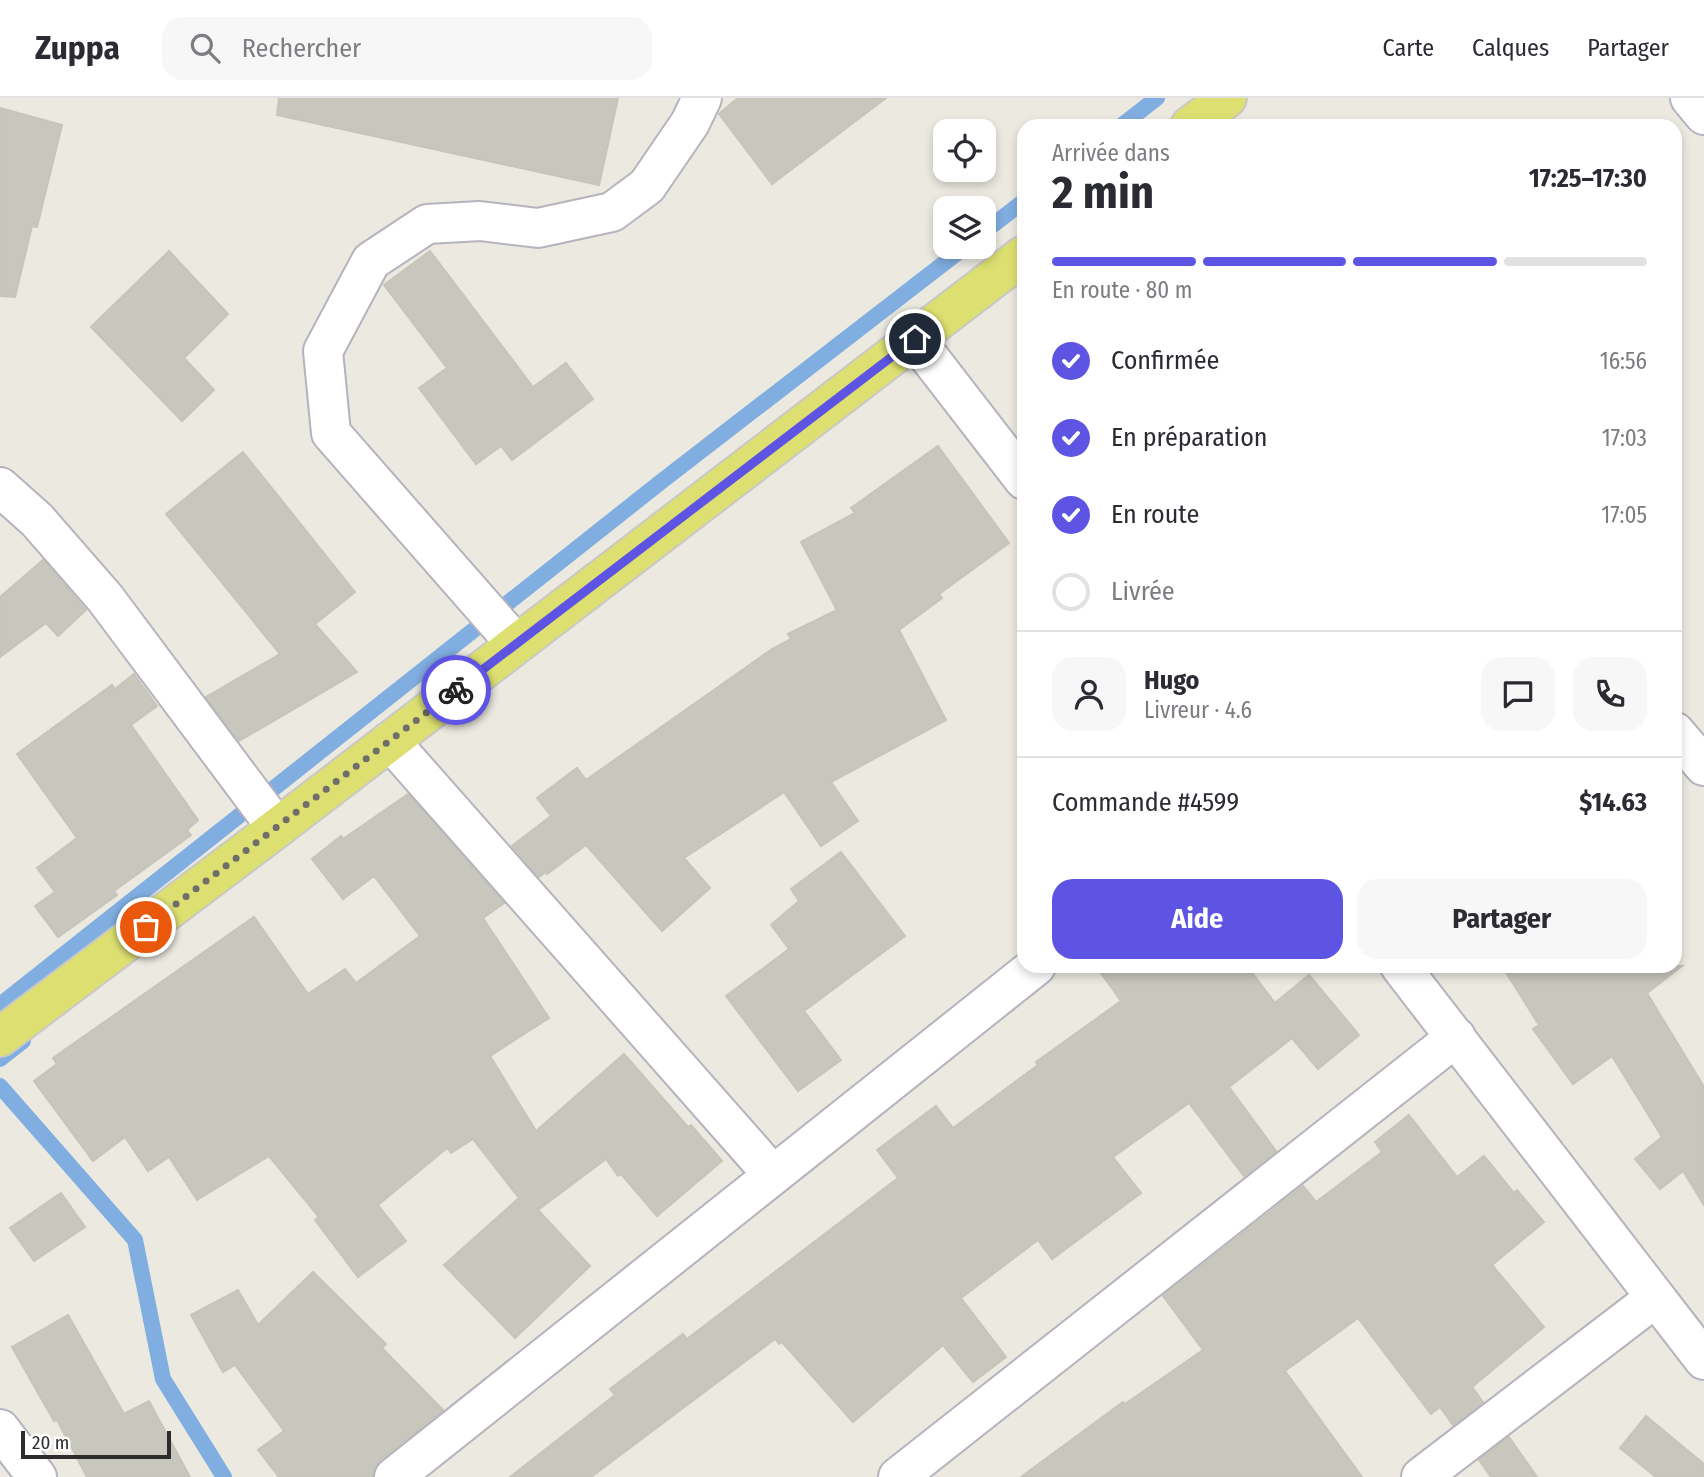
<!DOCTYPE html>
<html lang="fr">
<head>
<meta charset="utf-8">
<style>
  body { margin:0; font-family:"Fira Sans Condensed",sans-serif; background:#f7f7f7; color:#2b2b33; height:100vh; display:flex; flex-direction:column; font-size:26px; white-space:nowrap }
  * { box-sizing:border-box; margin:0 }
  p { font-size:23px; color:#7c7c81 }
  .icon { flex:none; width:38px; height:38px; fill:none; stroke:currentColor; stroke-width:2; stroke-linecap:round; stroke-linejoin:round }
  .map { position:relative; flex:1; overflow:hidden }
  .side { position:absolute; left:1017px; top:21px; width:665px; height:854px; display:flex; flex-direction:column; background:#fff; border-radius:21px; box-shadow:0 4px 10px #0003 }
  .side>* { flex:none }
  .tools { position:absolute; left:933px; top:21px; display:grid; gap:14px }
  .tools a { display:grid; place-items:center; width:63px; height:63px; border-radius:14px; background:#fff; box-shadow:0 4px 10px #0003; font-size:35px }
  .scale { position:absolute; left:21px; bottom:18px; width:150px; box-sizing:border-box; padding-left:7px; border:4px solid #2c2c2c; border-top:0; font-size:19px; line-height:24px; white-space:nowrap; color:#2c2c2c; -webkit-text-stroke:5px #fff; paint-order:stroke }
  .pin { position:absolute; display:grid; place-items:center; width:60px; height:60px; color:#fff; margin:-30px; border:4px solid #fff; border-radius:50%; box-shadow:0 2px 7px #0007 }
  .courier { position:absolute; display:grid; place-items:center; width:70px; height:70px; margin:-35px; border:5px solid #5e54e4; border-radius:50%; background:#fff; color:#222; box-shadow:0 2px 9px #0007 }
  .headline em { font-style:normal; font-weight:700 }
  .headline div { display:flex; flex-direction:column-reverse }
  .headline { display:flex; align-items:center; justify-content:space-between; height:119px; padding:0 35px }
  h1 { font-size:46px; font-weight:700; line-height:52px }
  .bar { display:grid; grid-template-columns:repeat(4,1fr); gap:10px 7px; align-content:center; height:84px; padding:0 35px }
  .bar i { height:9px; border-radius:5px; background:#e1e1e2 }
  .bar .current { background:#5e54e4 }
  .bar p { grid-column:span 4 }
  .line { display:flex; align-items:center; gap:18px; padding:0 35px; border-top:2px solid #e1e1e2 }
  .line div { flex:1 }
  .round { display:grid; place-items:center; flex:none; width:74px; height:74px; border-radius:21px; background:#f7f7f7 }
  ol { padding:0 35px; list-style:none }
  li { display:flex; align-items:center; gap:21px; height:77px }
  li p { margin-inline-start:auto }
  li .icon { padding:7px; border-radius:50%; background:#5e54e4; color:#fff; stroke-width:4 }
  li:last-child { color:#7c7c81 }
  li i { width:38px; height:38px; border:4px solid #e1e1e2; border-radius:50% }
  .action { display:flex; gap:14px; margin-top:auto; padding:14px 35px }
  .action a { flex:1; height:80px; border-radius:21px; background:#5e54e4; color:#fff; font-size:28px; font-weight:700; line-height:80px; text-align:center }
  .action a+a { background:#f7f7f7; color:#2b2b33 }
  header { display:flex; align-items:center; gap:42px; box-sizing:border-box; height:98px; padding:0 35px; background:#fff; border-bottom:2px solid #e1e1e2 }
  header strong { font-size:33px }
  nav { display:flex; gap:38px; margin-inline-start:auto; font-size:24px }
  .search { width:490px; height:63px; background:#f7f7f7; display:flex; align-items:center; gap:18px; box-sizing:border-box; padding:0 24px; border-radius:21px; color:#7c7c81; font-size:26px }
  .map>svg:first-child { display:block }
  .lines { fill:none; stroke-linecap:round; stroke-linejoin:round }
  .stream { stroke:#80aee0; stroke-width:16 }
  .building { fill:#c8c7be; stroke:#c7c5b9; stroke-width:2 }
  .minor-casing { stroke:#b4b3be; stroke-width:42 }
  .major-casing { stroke:#c8c8c8; stroke-width:42 }
  .minor { stroke:#fff; stroke-width:38 }
  .major { stroke:#dde070; stroke-width:38 }
  .done { stroke:#6f6e6b; stroke-width:7; stroke-dasharray:0 12.6 }
  .route { stroke:#5e54e4; stroke-width:9 }
</style>
</head>
<body>
<header>
<strong>Zuppa</strong>
<div class="search"><svg class="icon" aria-label="search" viewBox="0 0 24 24"><circle cx="10" cy="10" r="6"/><path d="M15 15l6 6"/></svg>Rechercher</div>
<nav><a>Carte</a><a>Calques</a><a>Partager</a></nav>
</header>
<div class="map">
<svg width="1704" height="1379" viewBox="0 0 1704 1379">
  <rect width="100%" height="100%" fill="#ebe9e0"/>
  <g class="lines">
    <!-- stream -->
    <g class="stream">
      <polyline points="1121,28 1157,0"/>
      <polyline points="984,134 1024,103"/>
      <polyline points="0,907 662,383 965,149"/>
      <polyline points="0,961 23,943"/>
      <polyline points="0,988 135,1142 163,1281 224,1379"/>
    </g>
  </g>
  <!-- building -->
  <g class="building">
    <polygon points="279,0 618,0 599,87 277,17"/>
    <polygon points="738,0 886,0 772,86 719,16"/>
    <polygon points="0,10 62,27 37,129 32,128 15,199 0,198"/>
    <polygon points="169,153 228,216 184,260 214,292 182,323 91,229"/>
    <polygon points="430,153 533,289 566,265 593,301 512,362 501,348 476,366 419,290 447,270 384,187"/>
    <polygon points="938,348 1009,445 939,496 942,500 899,532 946,622 831,684 858,723 821,748 784,694 684,760 710,790 662,833 586,747 547,776 546,774 539,779 512,748 551,718 537,700 577,670 586,682 772,551 791,541 788,536 837,512 801,444 855,415 851,410"/>
    <polygon points="243,354 355,494 315,526 357,574 239,643 206,599 280,556 166,416"/>
    <polygon points="43,462 86,512 58,538 46,525 0,559 0,499"/>
    <polygon points="134,576 157,608 131,627 198,722 187,732 191,737 114,793 117,797 58,839 35,808 55,794 37,770 77,740 17,656 112,587 115,591"/>
    <polygon points="408,696 504,805 483,820 549,920 490,958 536,1033 624,956 688,1029 691,1027 722,1063 657,1118 621,1076 618,1078 606,1061 538,1112 590,1168 515,1240 444,1167 519,1100 473,1041 451,1055 447,1050 378,1107 406,1143 358,1179 315,1122 319,1119 269,1058 197,1102 169,1059 148,1073 125,1039 93,1063 34,983 57,966 53,960 254,819 308,896 345,871 356,885 420,838 374,778 343,801 312,761 341,738 343,741"/>
    <polygon points="841,754 905,838 804,913 841,962 798,993 726,898 789,851 771,827 799,803 791,791"/>
    <polygon points="1096,868 1247,868 1275,905 1309,877 1359,937 1318,971 1292,940 1229,989 1276,1053 1244,1078 1189,1005 1113,1059 1141,1095 1052,1161 1038,1142 961,1200 1006,1259 973,1284 943,1247 853,1324 782,1244 779,1246 775,1241 591,1379 510,1379 615,1297 610,1291 683,1236 687,1241 898,1080 877,1052 936,1008 953,1030 1038,967 1036,964 1121,903"/>
    <polygon points="1502,868 1682,868 1647,895 1704,989 1704,1107 1683,1073 1660,1091 1635,1061 1662,1039 1612,958 1573,986 1533,931 1539,927"/>
    <polygon points="1409,1017 1457,1079 1484,1058 1514,1095 1517,1092 1544,1124 1492,1167 1544,1229 1472,1289 1483,1304 1453,1327 1440,1309 1431,1316 1358,1220 1285,1273 1362,1379 1021,1379 1123,1304 1125,1306 1203,1252 1163,1198 1303,1088 1316,1104 1382,1054 1375,1044"/>
    <polygon points="61,1095 85,1129 34,1163 10,1130"/>
    <polygon points="313,1174 386,1246 382,1250 443,1312 380,1362 374,1370 373,1379 279,1379 258,1352 284,1333 235,1267 223,1274 191,1217 238,1192 258,1227"/>
    <polygon points="68,1217 124,1316 149,1303 190,1379 87,1379 57,1322 54,1323 12,1249"/>
    <polygon points="1646,1318 1704,1366 1704,1379 1656,1379 1620,1350"/>
    <polygon points="1509,1339 1537,1379 1491,1379 1479,1362"/>
  </g>
  <g class="lines">
    <!-- minor casing -->
    <g class="minor-casing">
      <g id="minor">
        <polyline points="1690,0 1704,17"/>
        <polyline points="915,241 1024,382"/>
        <polyline points="0,389 37,422 105,500 277,730"/>
        <polyline points="516,546 331,335 323,253 371,163 427,126 480,123 538,130 612,114 647,88 690,25 702,0"/>
        <polyline points="1675,634 1704,668"/>
        <polyline points="390,643 773,1077"/>
        <polyline points="1400,868 1704,1262"/>
        <polyline points="0,1331 37,1379"/>
        <polyline points="394,1379 1036,868"/>
        <polyline points="898,1379 1456,939"/>
        <polyline points="1421,1379 1655,1200"/>
      </g>
    </g>
    <!-- major casing -->
    <g class="major-casing">
      <g id="major">
        <polyline points="1190,28 1227,0"/>
        <polyline points="0,939 277,730 1024,157"/>
      </g>
    </g>
    <!-- minor -->
    <use href="#minor" class="minor"/>
    <!-- major -->
    <use href="#major" class="major"/>
  </g>
  <g class="lines">
    <!-- done -->
    <polyline class="done" points="146,829 456,592"/>
    <!-- route -->
    <polyline class="route" points="456,592 915,241"/>
  </g>
</svg>
<div class="tools">
<a><svg class="icon" aria-label="locate" viewBox="0 0 24 24"><circle cx="12" cy="12" r="6"/><path d="M12 2v4M12 18v4M2 12h4M18 12h4"/></svg></a>
<a><svg class="icon" aria-label="layers" viewBox="0 0 24 24"><path d="M12 4l9 5-9 5-9-5zM3 14l9 5 9-5"/></svg></a>
</div>
<div class="scale">20 m</div>
<div class="pin" style="left:146px;top:829px;background:#ea580c"><svg class="icon" aria-label="bag" viewBox="0 0 24 24"><path d="M5 8h14l-1 12H6zM9 8a3 3 0 0 1 6 0"/></svg></div>
<div class="pin" style="left:915px;top:241px;background:#1f2937"><svg class="icon" aria-label="home" viewBox="0 0 24 24"><path d="M3 11l9-7 9 7M6 9v11h12V9"/></svg></div>
<div class="courier" style="left:456px;top:592px"><svg class="icon" aria-label="bike" viewBox="0 0 24 24"><circle cx="6" cy="16" r="4"/><circle cx="18" cy="16" r="4"/><path d="M6 16l4-8h5l3 8M10 8l3 8H6M13 5h3"/></svg></div>
<section class="side">
<div class="headline"><div><h1>2 min</h1><p>Arrivée dans</p></div><em>17:25–17:30</em></div>
<div class="bar"><i class="current"></i><i class="current"></i><i class="current"></i><i></i><p>En route · 80 m</p></div>
<ol>
<li><svg class="icon" aria-label="check" viewBox="0 0 24 24"><path d="M5 12l5 5 9-10"/></svg>Confirmée<p>16:56</p></li>
<li><svg class="icon" aria-label="check" viewBox="0 0 24 24"><path d="M5 12l5 5 9-10"/></svg>En préparation<p>17:03</p></li>
<li><svg class="icon" aria-label="check" viewBox="0 0 24 24"><path d="M5 12l5 5 9-10"/></svg>En route<p>17:05</p></li>
<li><i></i>Livrée</li>
</ol>
<div class="line" style="height:126px"><a class="round"><svg class="icon" aria-label="person" viewBox="0 0 24 24"><circle cx="12" cy="8" r="4"/><path d="M4 21q1-7 8-7t8 7"/></svg></a><div><b>Hugo</b><p>Livreur · 4.6</p></div><a class="round"><svg class="icon" aria-label="chat" viewBox="0 0 24 24"><path d="M4 5h16v11H9l-5 4z"/></svg></a><a class="round"><svg class="icon" aria-label="phone" viewBox="0 0 24 24"><path d="M5 4h4l2 5-3 2q2 4 5 5l2-3 5 2v4C11 20 4 13 5 4z"/></svg></a></div>
<div class="line" style="height:91px"><div>Commande #4599</div><b>$14.63</b></div>
<div class="action"><a>Aide</a><a>Partager</a></div>
</section>
</div>
</body>
</html>
